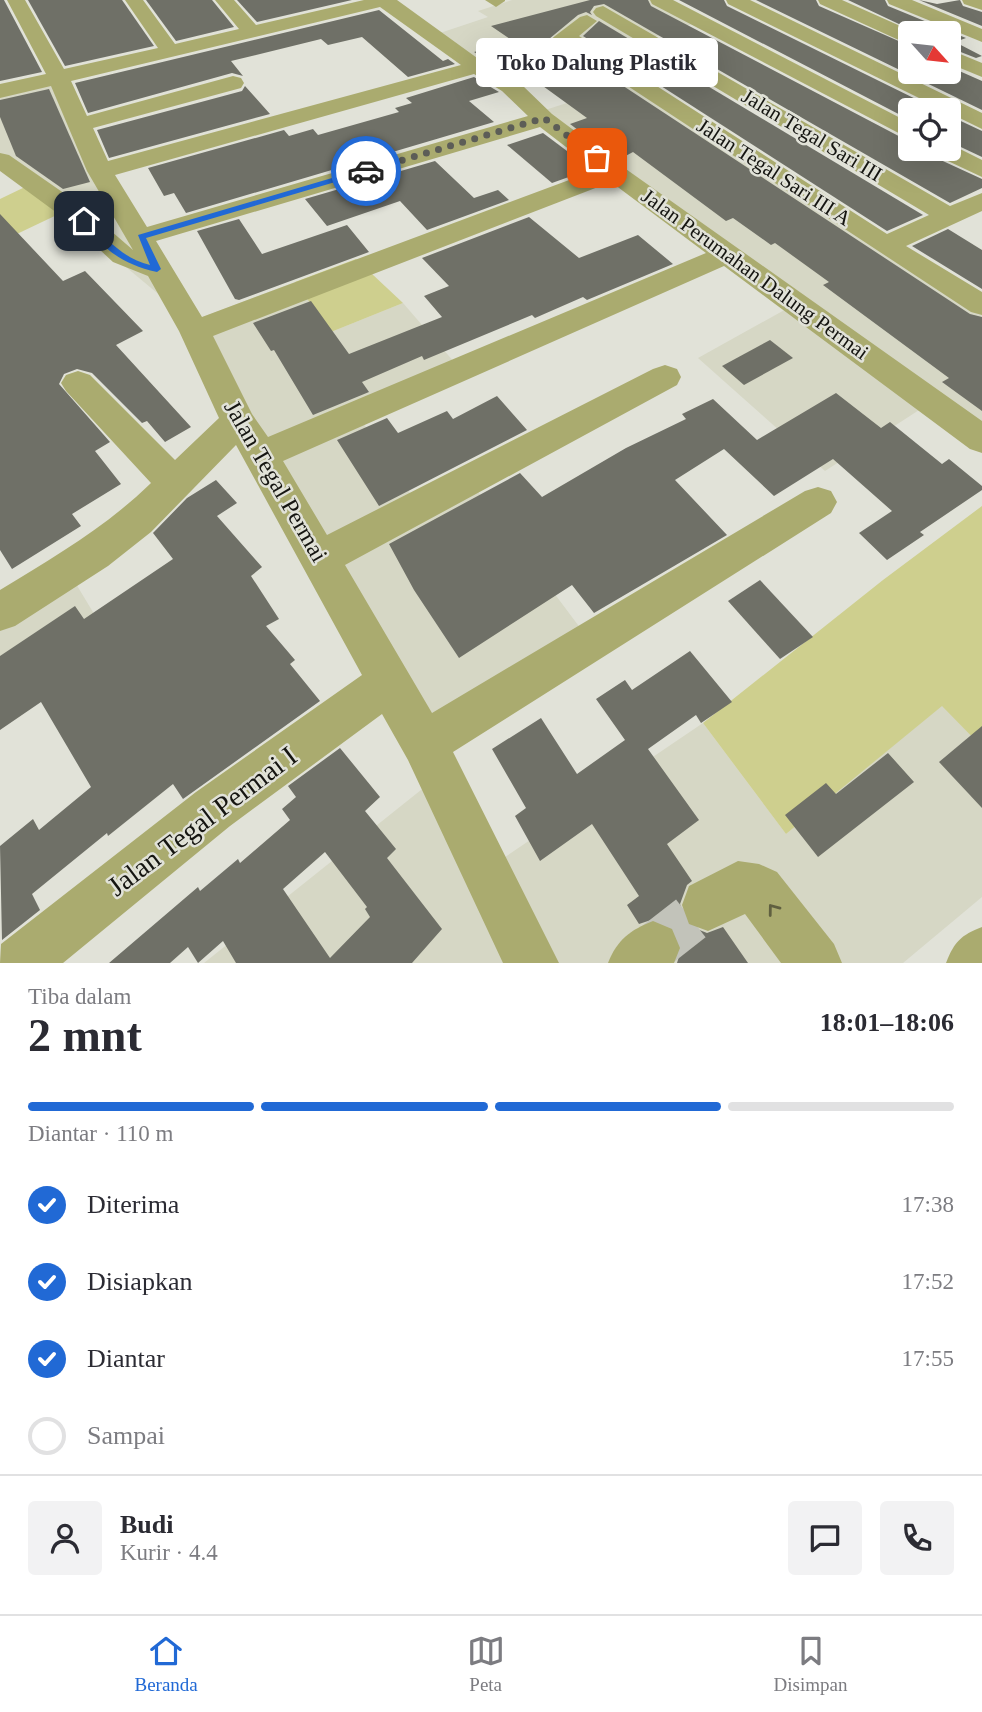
<!DOCTYPE html>
<html lang="id">
<head>
<meta charset="utf-8">
<style>
  body { margin:0; font-family:Georgia,serif; background:#f2f2f3; color:#2b2b33; height:100vh; display:flex; flex-direction:column; font-size:26px; white-space:nowrap }
  * { box-sizing:border-box; margin:0 }
  p { font-size:23px; color:#7c7c81 }
  .icon { flex:none; width:38px; height:38px; fill:none; stroke:currentColor; stroke-width:2; stroke-linecap:round; stroke-linejoin:round }
  .map { position:relative; height:963px; overflow:hidden }
  .panel { display:flex; flex-direction:column; background:#fff; flex:1 }
  .panel>* { flex:none }
  .needle { width:46px; rotate:117deg }
  .fabs { position:absolute; left:898px; top:21px; display:grid; gap:14px }
  .fabs a { display:grid; place-items:center; width:63px; height:63px; border-radius:7px; background:#fff; box-shadow:0 7px 28px #0002; font-size:35px }
  .pin { position:absolute; display:grid; place-items:center; width:60px; height:60px; color:#fff; margin:-30px; border-radius:14px; box-shadow:0 4px 10px #0006 }
  .courier { position:absolute; display:grid; place-items:center; width:70px; height:70px; margin:-35px; border:5px solid #2169d5; border-radius:50%; background:#fff; color:#222; box-shadow:0 2px 9px #0007 }
  .bubble { position:absolute; height:49px; border-radius:7px; background:#fff; box-shadow:0 7px 28px #0002; font-size:23px; font-weight:700; line-height:49px; text-align:center }
  .head em { font-style:normal; font-weight:700 }
  .head div { display:flex; flex-direction:column-reverse }
  .head { display:flex; align-items:center; justify-content:space-between; height:119px; padding:0 28px }
  h1 { font-size:46px; font-weight:700; line-height:52px }
  .bar { display:grid; grid-template-columns:repeat(4,1fr); gap:10px 7px; align-content:center; height:84px; padding:0 28px }
  .bar i { height:9px; border-radius:5px; background:#e1e1e2 }
  .bar .active { background:#2169d5 }
  .bar p { grid-column:span 4 }
  .line { display:flex; align-items:center; gap:18px; padding:0 28px; border-top:2px solid #e1e1e2 }
  .line div { flex:1 }
  .round { display:grid; place-items:center; flex:none; width:74px; height:74px; border-radius:7px; background:#f2f2f3 }
  ol { padding:0 28px; list-style:none }
  li { display:flex; align-items:center; gap:21px; height:77px }
  li p { margin-inline-start:auto }
  li .icon { padding:7px; border-radius:50%; background:#2169d5; color:#fff; stroke-width:4 }
  li:last-child { color:#7c7c81 }
  li i { width:38px; height:38px; border:4px solid #e1e1e2; border-radius:50% }
  .menu { display:flex; justify-content:space-around; align-items:center; height:98px; border-top:2px solid #e1e1e2; background:#fff; font-size:19px; color:#7c7c81 }
  .menu a { display:grid; justify-items:center; gap:4px }
  .menu .active { color:#2169d5 }
  .map>svg:first-child { display:block }
  .built { fill:#d6d7c5 }
  .green { fill:#cecf8e }
  .building { fill:#6f7067; fill-rule:evenodd }
  .lines { fill:none; stroke-linecap:round; stroke-linejoin:round }
  .minor-tunnel { stroke:#c2c3ba; stroke-width:48; stroke-dasharray:48 24; stroke-linecap:butt }
  .minor { fill:#aaab6f; fill-rule:evenodd }
  .oneway { stroke:#606040 }
  .route { fill:#2169d5 }
  .done { stroke:#5c5d57; stroke-width:7; stroke-dasharray:0 12.6 }
  .labels { text-anchor:middle; dominant-baseline:central; stroke-width:5; stroke-linejoin:round; paint-order:stroke }
  .far-street-label { font-size:21px; fill:#151511; stroke:#e1e2d8 }
  .street-label { font-size:24px; fill:#151511; stroke:#e1e2d8 }
  .near-street-label { font-size:28px; fill:#151511; stroke:#e1e2d8 }
</style>
</head>
<body>
<div class="map">
<svg width="982" height="963" viewBox="0 0 982 963">
  <rect width="100%" height="100%" fill="#e1e2d8"/>
  <!-- built -->
  <g class="built">
    <polygon points="512,0 651,0 698,22 589,59 553,36 500,84 437,34 488,17 478,11"/>
    <polygon points="48,79 192,321 295,282 331,332 403,303 461,370 359,417 416,502 467,477 581,629 405,744 192,322 61,213 0,168 0,90"/>
    <polygon points="635,81 982,302 982,438 933,401 825,471 698,358 797,303 539,112"/>
    <polygon points="67,569 114,647 0,726 0,613"/>
    <polygon points="942,705 982,747 982,897 903,963 204,963 431,782 474,878 703,723 786,834"/>
  </g>
  <!-- green -->
  <g class="green">
    <polygon points="27,186 61,213 0,242 0,199"/>
    <polygon points="356,259 403,303 331,332 295,282"/>
    <polygon points="982,506 982,747 942,706 786,834 703,723 883,580"/>
  </g>
  <!-- building -->
  <g class="building">
    <polygon points="0,0 4,0 42,72 0,81"/>
    <polygon points="28,0 122,0 154,46 65,66"/>
    <polygon points="146,0 212,0 234,27 176,41"/>
    <polygon points="237,0 352,0 257,22"/>
    <polygon points="590,0 648,0 651,6 910,142 910,149 927,149 932,156 982,179 982,188 950,203 604,4 594,6 590,12 592,15 586,12 578,15 508,73 474,52 513,41 491,26"/>
    <polygon points="679,0 724,0 727,6 938,110 910,110 910,120"/>
    <polygon points="756,0 816,0 819,6 910,46 910,72 948,72 948,66 982,81 982,110"/>
    <polygon points="848,0 885,0 888,6 966,38 955,42 982,56 976,58 948,47 948,33 918,33"/>
    <polygon points="919,0 937,4 960,0 963,6 982,12 982,26"/>
    <polygon points="379,10 443,61 448,59 455,64 408,77 362,37 328,45 321,39 231,61 243,76 232,73 88,113 75,83"/>
    <polygon points="599,21 923,215 887,231 583,36"/>
    <polygon points="567,49 970,314 982,317 982,411 942,382 949,378 823,285 829,282 775,243 771,245 733,218 726,221 633,152 618,160 570,124 587,118 536,81 531,82"/>
    <polygon points="474,77 499,92 469,101 494,122 186,213 174,193 164,196 148,168 284,130 289,136 313,129 318,135 399,112 395,108 412,103 406,98"/>
    <polygon points="245,86 270,114 109,158 97,130 242,91"/>
    <polygon points="49,89 90,182 63,189 16,156 0,117 0,100"/>
    <polygon points="948,115 982,131 982,157 948,141"/>
    <polygon points="543,133 591,169 552,183 507,145"/>
    <polygon points="435,161 474,198 498,190 509,200 427,230 400,201 327,226 305,199"/>
    <polygon points="0,214 63,281 85,271 143,331 116,345 191,427 165,442 147,421 142,423 92,373 77,369 64,374 59,384 110,442 95,451 121,484 72,514 81,526 12,569 0,550"/>
    <polygon points="529,217 579,258 638,235 673,264 587,300 583,297 535,318 532,315 424,360 422,356 362,382 369,392 313,415 274,350 271,351 253,323 311,301 349,354 442,317 424,296 449,286 422,258"/>
    <polygon points="239,219 262,254 347,225 369,252 239,300 235,299 197,231"/>
    <polygon points="948,229 982,250 982,289 912,246"/>
    <polygon points="770,340 793,358 744,385 722,366"/>
    <polygon points="836,393 881,428 890,422 942,464 949,459 982,486 982,490 920,532 924,535 887,560 859,533 892,511 833,459 774,496 724,449 675,480 727,535 594,613 572,585 459,658 414,590 389,544 520,473 542,497 626,448 686,419 682,414 713,399 757,440"/>
    <polygon points="497,396 527,430 379,506 337,440 387,418 398,433 447,411 453,419"/>
    <polygon points="216,480 237,503 217,516 262,567 251,576 279,619 266,626 295,660 290,664 320,701 183,799 173,784 108,836 107,833 32,894 40,910 2,940 0,846 33,819 39,830 91,787 41,702 0,730 0,656 75,606 84,619 173,559 153,533 187,498"/>
    <polygon points="760,580 813,637 780,659 728,601"/>
    <polygon points="690,651 732,702 701,723 696,715 648,749 699,820 667,844 692,881 687,885 680,904 687,925 707,933 723,927 748,963 677,963 682,947 674,928 654,919 639,924 627,905 639,896 592,824 540,861 515,816 526,808 492,749 541,718 577,774 625,740 596,699 625,680 632,690"/>
    <polygon points="982,726 982,808 939,762"/>
    <path d="M340,748L380,797L365,811L396,849L387,858L442,929L412,963H236L223,941L198,963L188,947L170,963H109L198,887L200,891L238,859L240,863L290,820L282,809L296,797L288,786ZM325,852L367,907L365,909L370,917L330,958L283,889Z"/>
    <polygon points="888,753 914,782 818,857 785,815 826,783 836,794"/>
  </g>
  <g class="lines">
    <!-- minor-tunnel -->
    <polyline class="minor-tunnel" points="653,948 708,905"/>
    <!-- minor -->
    <g class="minor">
      <path d="M7,0H25L64,69L158,48L125,0H143L175,44L239,29L215,0H234L256,25L364,0H397L484,63L508,76L538,49L580,17L587,15L597,21L579,36L887,234L929,215L596,16L593,12L596,8L603,6L950,206L982,193V211L906,246L982,292V315L971,312L567,46L523,86L552,114L623,167L982,421V453L970,449L724,266L283,461L327,535L653,369L665,365L677,369L681,377L677,385L345,565L432,713L805,491L818,487L831,491L837,502L831,513L453,752L559,963H503L408,760L382,714L230,826L63,963H0L1,944L196,792L362,675L236,445L151,532L108,566L15,626L0,631V590C54,557 106,527 151,483L66,391L61,383L66,375L78,371L90,375L175,460L219,418L179,331L148,276L113,262L72,224L0,171V153L9,155L81,205L133,250L87,171L51,86L0,98V84L46,74ZM380,7L461,65L108,161L93,128L241,88L244,83L241,78L233,76L87,116L71,81ZM474,74L502,91L528,116L147,227L115,175ZM540,127L596,170L202,317L156,241ZM611,182L706,253L268,437L252,414L213,336Z"/>
      <polygon points="485,0 505,0 505,1 496,7"/>
      <polygon points="650,0 673,0 910,123 910,139 652,4"/>
      <polygon points="726,0 750,0 982,113 982,129 728,4"/>
      <polygon points="818,0 842,0 916,33 910,33 910,44 903,42 820,4"/>
      <polygon points="887,0 912,0 982,29 982,42 889,4"/>
      <polygon points="962,0 982,0 982,10 964,4"/>
      <polygon points="948,49 982,63 982,77 948,63"/>
      <polygon points="948,143 982,160 982,177 933,154 930,149 948,149"/>
      <polygon points="738,861 759,864 777,872 834,944 842,963 781,963 745,914 708,931 689,924 682,905 689,886"/>
      <path d="M653,921L672,929L680,948L674,963H608C617,940 630,930 653,921Z"/>
      <path d="M982,927V963H946C954,942 961,935 982,927Z"/>
    </g>
  </g>
  <!-- one-way arrows -->
  <defs><path id="oneway-chevron" d="M-2-3.5L2.5 0L-2 3.5" fill="none" stroke-width="1.6" stroke-linecap="round" stroke-linejoin="round" transform="scale(1.75)"/></defs>
  <use class="oneway" href="#oneway-chevron" transform="translate(773 909) rotate(-127)"/>
  <!-- route -->
  <path class="route" d="M366,168L369,172L146,238L161,269L157,272C121,264 104,249 80,221L87,219C106,238 123,259 150,265L138,235Z"/>
  <g class="lines">
    <!-- done -->
    <polyline class="done" points="366,171 544,118 597,158"/>
  </g>
  <g class="labels">
    <!-- far-street labels -->
    <g class="far-street-label">
      <text transform="translate(812 135) rotate(31)">Jalan Tegal Sari III</text>
      <text transform="translate(774 172) rotate(33)">Jalan Tegal Sari III A</text>
      <text transform="translate(755 274) rotate(36)">Jalan Perumahan Dalung Permai</text>
    </g>
    <!-- street labels -->
    <g class="street-label">
      <text transform="translate(276 481) rotate(60)">Jalan Tegal Permai</text>
    </g>
    <!-- near-street labels -->
    <g class="near-street-label">
      <text transform="translate(202 821) rotate(-37)">Jalan Tegal Permai I</text>
    </g>
  </g>
</svg>
<div class="fabs">
<a><svg class="needle" viewBox="-14 -14 28 28"><path d="M0-13l5 13h-10z" fill="#e53935"/><path d="M0 13l5-13h-10z" fill="#7c7c81"/></svg></a>
<a><svg class="icon" aria-label="locate" viewBox="0 0 24 24"><circle cx="12" cy="12" r="6"/><path d="M12 2v4M12 18v4M2 12h4M18 12h4"/></svg></a>
</div>
<div class="pin" style="left:597px;top:158px;background:#ea580c"><svg class="icon" aria-label="bag" viewBox="0 0 24 24"><path d="M5 8h14l-1 12H6zM9 8a3 3 0 0 1 6 0"/></svg></div>
<div class="pin" style="left:84px;top:221px;background:#1f2937"><svg class="icon" aria-label="home" viewBox="0 0 24 24"><path d="M3 11l9-7 9 7M6 9v11h12V9"/></svg></div>
<div class="courier" style="left:366px;top:171px"><svg class="icon" aria-label="car" viewBox="0 0 24 24"><path d="M5 17H2v-5l4-1 3-4h7l3 4 3 1v5h-3M9 17h6M6 11h13"/><circle cx="7" cy="17" r="2"/><circle cx="17" cy="17" r="2"/></svg></div>
<div class="bubble" style="left:476px;top:38px;width:242px">Toko Dalung Plastik</div>
</div>
<section class="panel">
<div class="head"><div><h1>2 mnt</h1><p>Tiba dalam</p></div><em>18:01–18:06</em></div>
<div class="bar"><i class="active"></i><i class="active"></i><i class="active"></i><i></i><p>Diantar · 110 m</p></div>
<ol>
<li><svg class="icon" aria-label="check" viewBox="0 0 24 24"><path d="M5 12l5 5 9-10"/></svg>Diterima<p>17:38</p></li>
<li><svg class="icon" aria-label="check" viewBox="0 0 24 24"><path d="M5 12l5 5 9-10"/></svg>Disiapkan<p>17:52</p></li>
<li><svg class="icon" aria-label="check" viewBox="0 0 24 24"><path d="M5 12l5 5 9-10"/></svg>Diantar<p>17:55</p></li>
<li><i></i>Sampai</li>
</ol>
<div class="line" style="height:126px"><a class="round"><svg class="icon" aria-label="person" viewBox="0 0 24 24"><circle cx="12" cy="8" r="4"/><path d="M4 21q1-7 8-7t8 7"/></svg></a><div><b>Budi</b><p>Kurir · 4.4</p></div><a class="round"><svg class="icon" aria-label="chat" viewBox="0 0 24 24"><path d="M4 5h16v11H9l-5 4z"/></svg></a><a class="round"><svg class="icon" aria-label="phone" viewBox="0 0 24 24"><path d="M5 4h4l2 5-3 2q2 4 5 5l2-3 5 2v4C11 20 4 13 5 4z"/></svg></a></div>
</section>
<nav class="menu">
<a class="active"><svg class="icon" aria-label="home" viewBox="0 0 24 24"><path d="M3 11l9-7 9 7M6 9v11h12V9"/></svg>Beranda</a>
<a><svg class="icon" aria-label="map" viewBox="0 0 24 24"><path d="M3 6l6-2 6 2 6-2v14l-6 2-6-2-6 2zM9 4v14M15 6v14"/></svg>Peta</a>
<a><svg class="icon" aria-label="saved" viewBox="0 0 24 24"><path d="M7 4h10v16l-5-4-5 4z"/></svg>Disimpan</a>
</nav>
</body>
</html>
